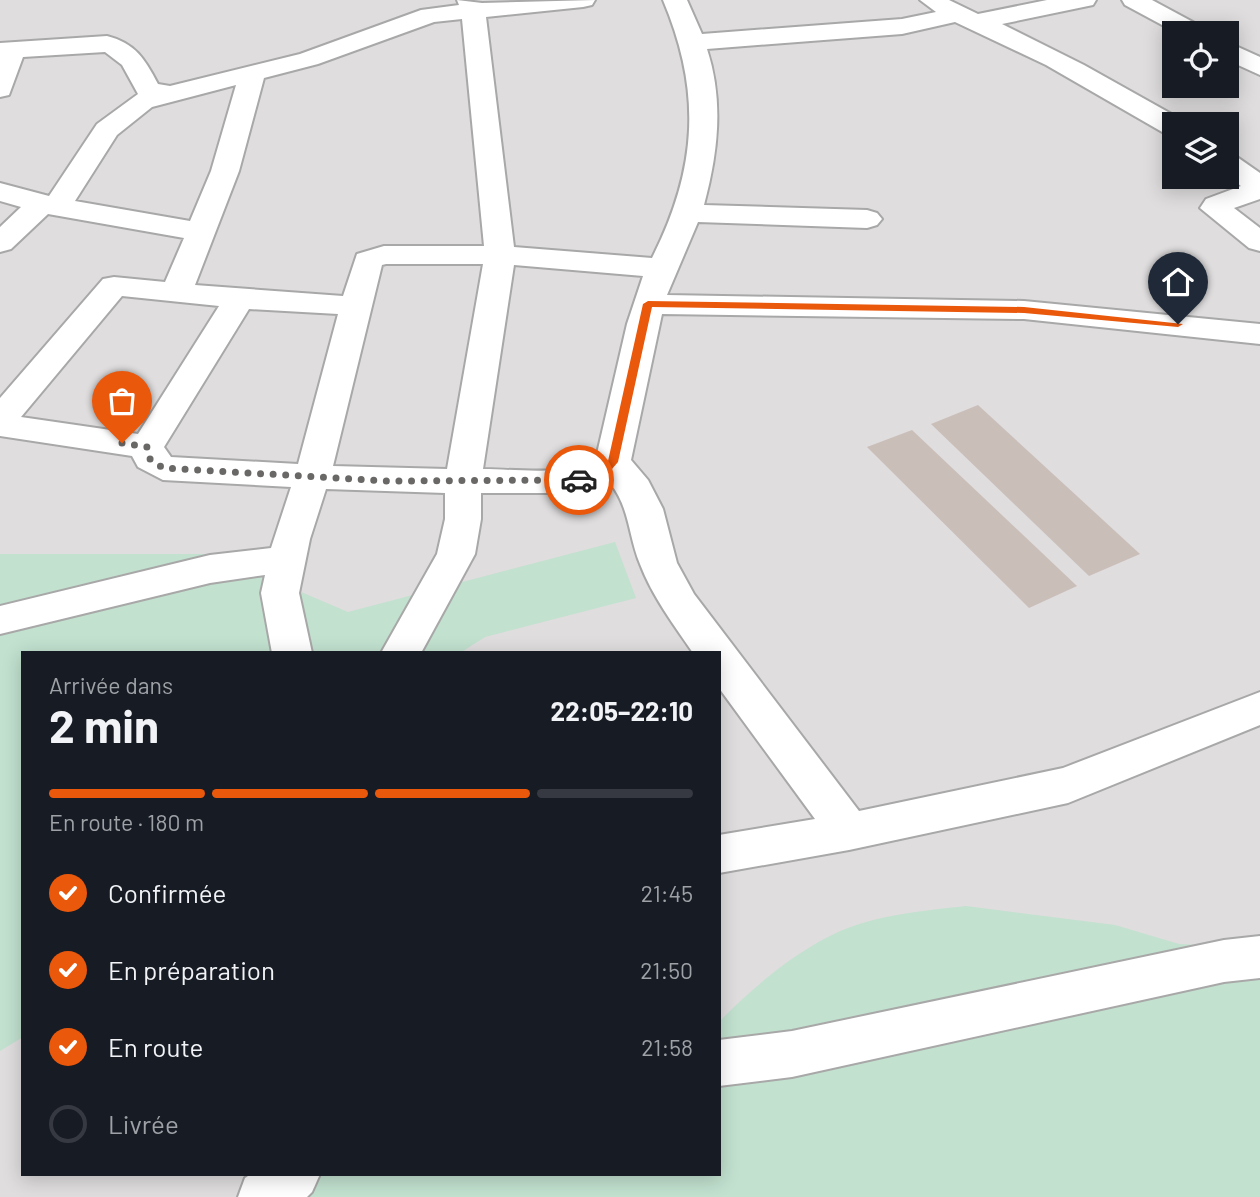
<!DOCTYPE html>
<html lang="fr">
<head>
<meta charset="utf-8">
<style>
  body { margin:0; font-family:Barlow,sans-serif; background:#20242c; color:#f1f3f6; height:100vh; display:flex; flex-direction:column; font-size:26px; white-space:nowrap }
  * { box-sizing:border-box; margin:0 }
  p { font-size:23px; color:#9ea1a6 }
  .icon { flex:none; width:38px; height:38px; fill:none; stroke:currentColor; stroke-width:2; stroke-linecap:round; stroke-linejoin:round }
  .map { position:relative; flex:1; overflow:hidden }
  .panel { position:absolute; left:21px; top:651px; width:700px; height:525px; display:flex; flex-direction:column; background:#171b24; border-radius:0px; box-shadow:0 4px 18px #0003 }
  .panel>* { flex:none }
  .fabs { position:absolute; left:1162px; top:21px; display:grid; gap:14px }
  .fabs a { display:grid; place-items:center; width:77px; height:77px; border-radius:0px; background:#171b24; box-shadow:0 4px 18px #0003; font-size:35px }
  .pin { position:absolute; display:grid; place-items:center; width:60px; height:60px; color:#fff; margin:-72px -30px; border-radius:50% 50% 50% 0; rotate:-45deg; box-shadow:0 0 7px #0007 }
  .pin .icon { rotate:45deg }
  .courier { position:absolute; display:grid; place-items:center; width:70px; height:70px; margin:-35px; border:5px solid #ea580c; border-radius:50%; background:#fff; color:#222; box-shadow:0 2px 9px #0007 }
  .head em { font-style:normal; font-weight:700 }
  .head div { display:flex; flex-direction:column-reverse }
  .head { display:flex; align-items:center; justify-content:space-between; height:119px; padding:0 28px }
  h1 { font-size:46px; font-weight:700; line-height:52px }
  .bar { display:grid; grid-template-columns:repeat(4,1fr); gap:10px 7px; align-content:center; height:84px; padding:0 28px }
  .bar i { height:9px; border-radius:5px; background:#363941 }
  .bar .active { background:#ea580c }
  .bar p { grid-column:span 4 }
  ol { padding:0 28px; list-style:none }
  li { display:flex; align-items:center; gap:21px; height:77px }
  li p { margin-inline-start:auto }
  li .icon { padding:7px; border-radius:50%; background:#ea580c; color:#fff; stroke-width:4 }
  li:last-child { color:#9ea1a6 }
  li i { width:38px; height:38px; border:4px solid #363941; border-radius:50% }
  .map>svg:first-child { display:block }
  .residential { fill:#dfddde; fill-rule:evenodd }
  .wetland { fill:#c2e1cf }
  .building { fill:#cabeb9 }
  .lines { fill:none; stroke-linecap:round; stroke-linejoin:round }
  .minor-casing { stroke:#a8a8a8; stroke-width:4 }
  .minor { fill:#fff; fill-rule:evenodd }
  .route { fill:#ea580c }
  .done { stroke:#6a6866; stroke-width:7; stroke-dasharray:0 12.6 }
</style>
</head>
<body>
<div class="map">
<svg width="1260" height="1197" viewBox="0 0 1260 1197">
  <rect width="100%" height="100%" fill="#f2ede6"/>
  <!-- residential -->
  <path class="residential" d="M0,0H1260V1197H0ZM1174,33H1227V86H1174ZM1174,124H1227V177H1174ZM23,653H719V1174H23Z"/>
  <!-- wetland -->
  <g class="wetland">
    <polygon points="615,542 636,598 485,637 460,653 23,653 23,1037 0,1051 0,554 212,554 348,612"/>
    <path d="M966,906L1115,925L1179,944L1260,948V1197H292L318,1174H719V1022C752,988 791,955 834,934C874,915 922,911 966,906Z"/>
  </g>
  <!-- building -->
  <g class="building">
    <polygon points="978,405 1140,554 1089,576 931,424"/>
    <polygon points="912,430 1077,586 1029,608 867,447"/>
  </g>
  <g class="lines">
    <!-- minor casing -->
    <g class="minor-casing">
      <g id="minor">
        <path d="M457,0L482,3L595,0L592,5L583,7L486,17L514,247L652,258C697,169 702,92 663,0H687L702,34L902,19L936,12L920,0H949L978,14L1047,0H1096L1093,5L1002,24L1084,65L1184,121L1186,124H1174V135L1164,133L1046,65L955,22L902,34L707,49C724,101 718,153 704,205L867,210L877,213L882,219L877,225L867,228L698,222L667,295L1024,301L1260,324V344L1024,319L662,314L631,460L648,480L663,509L677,563L694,594L859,811L1063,768L1260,692V725L1068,803L849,850L719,873V835L815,819L719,688V653H693C674,625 652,596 640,564C628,535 630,508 610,483L573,493H481V519L475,554L421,653H381L437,554L445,519V493L326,489L310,539L299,593L312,653H272L261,593L265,575L210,583L0,634V606L210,555L271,548L291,487L163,480L138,467L132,456L0,436V398L103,279L114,277L165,282L184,238L48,214L11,249L0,252V227L21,207L0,201V183L49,196L97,124L138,94L122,65L105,52L23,57L9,95L0,97V43L107,36C135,43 145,59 158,84L170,86L300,54L421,10L459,5ZM462,19L484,246H384L357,254L343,296L195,285L239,171L264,78L318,64L434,22ZM236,85L211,171L190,221L75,201L117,135L152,107ZM386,264H483L447,469L333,466L382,265ZM514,265L643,276L627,324L596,458C577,477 511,469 483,469ZM122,296L219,306L138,434L21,417ZM249,309L338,314L298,464L171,457L164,447Z"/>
        <polygon points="1122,0 1152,0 1204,28 1207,33 1177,33 1125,5"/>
        <polygon points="1227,42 1260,57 1260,75 1227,60"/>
        <polygon points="1227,155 1237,157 1260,173 1260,199 1234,208 1260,228 1260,251 1249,248 1200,208 1206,199 1241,186 1227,176"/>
        <polygon points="1260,936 1260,978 1224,982 792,1077 719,1086 719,1040 792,1031 1224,940"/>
        <polygon points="251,1174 320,1174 312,1192 307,1197 238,1197 245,1178"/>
      </g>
    </g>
    <!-- minor -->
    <use href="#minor" class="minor"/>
  </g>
  <!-- route -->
  <polygon class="route" points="648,301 1024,307 1183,324 1178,327 1024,313 652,307 618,462 606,476 575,483 575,477 599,471 608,461 643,304"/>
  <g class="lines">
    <!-- done -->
    <polyline class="done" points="122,443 147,447 150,459 163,468 388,481 579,480"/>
  </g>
</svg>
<div class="fabs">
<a><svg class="icon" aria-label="locate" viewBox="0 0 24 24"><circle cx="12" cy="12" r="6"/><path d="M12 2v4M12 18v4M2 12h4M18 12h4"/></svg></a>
<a><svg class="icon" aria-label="layers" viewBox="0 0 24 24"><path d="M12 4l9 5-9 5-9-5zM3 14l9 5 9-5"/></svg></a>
</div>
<div class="pin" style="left:122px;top:443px;background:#ea580c"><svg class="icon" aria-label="bag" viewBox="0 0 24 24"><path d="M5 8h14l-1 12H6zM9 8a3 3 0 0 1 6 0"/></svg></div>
<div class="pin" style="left:1178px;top:324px;background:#1f2937"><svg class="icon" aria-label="home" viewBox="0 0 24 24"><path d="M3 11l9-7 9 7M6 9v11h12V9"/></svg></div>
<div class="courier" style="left:579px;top:480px"><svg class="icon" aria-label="car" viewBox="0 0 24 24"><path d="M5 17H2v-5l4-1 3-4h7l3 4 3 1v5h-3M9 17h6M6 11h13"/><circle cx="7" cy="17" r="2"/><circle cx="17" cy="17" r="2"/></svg></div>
<section class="panel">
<div class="head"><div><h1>2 min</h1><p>Arrivée dans</p></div><em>22:05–22:10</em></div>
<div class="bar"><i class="active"></i><i class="active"></i><i class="active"></i><i></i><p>En route · 180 m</p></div>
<ol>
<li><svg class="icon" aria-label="check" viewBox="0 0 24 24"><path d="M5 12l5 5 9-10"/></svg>Confirmée<p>21:45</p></li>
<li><svg class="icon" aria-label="check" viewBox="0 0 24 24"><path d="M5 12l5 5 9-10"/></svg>En préparation<p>21:50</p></li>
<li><svg class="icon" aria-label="check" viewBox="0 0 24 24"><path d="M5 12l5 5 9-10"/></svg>En route<p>21:58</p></li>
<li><i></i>Livrée</li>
</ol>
</section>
</div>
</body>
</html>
